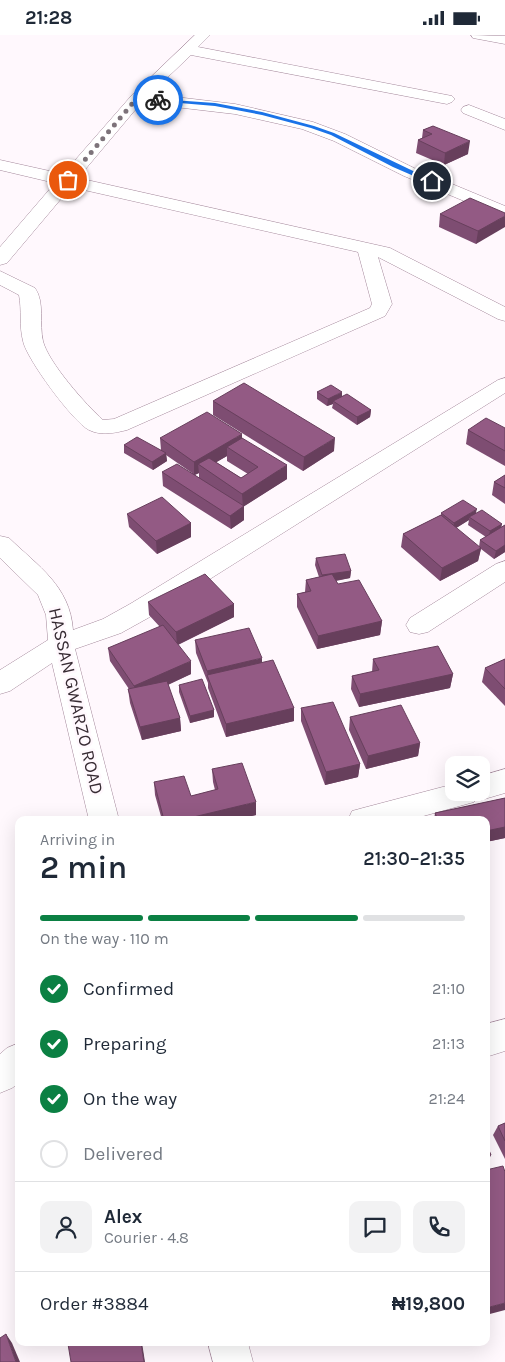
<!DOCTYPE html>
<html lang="en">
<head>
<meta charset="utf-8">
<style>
  body { margin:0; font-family:Karla,sans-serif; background:#f2f2f3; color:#1f2937; height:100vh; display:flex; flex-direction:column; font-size:19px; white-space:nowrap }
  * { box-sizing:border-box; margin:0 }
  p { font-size:16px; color:#747a83 }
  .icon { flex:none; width:28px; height:28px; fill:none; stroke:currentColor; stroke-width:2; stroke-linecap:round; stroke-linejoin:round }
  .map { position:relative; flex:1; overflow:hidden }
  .sheet { position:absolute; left:15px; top:781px; width:475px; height:530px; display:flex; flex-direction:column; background:#fff; border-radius:10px; box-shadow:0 5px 20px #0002 }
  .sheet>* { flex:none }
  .fabs { position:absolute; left:445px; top:721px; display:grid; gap:10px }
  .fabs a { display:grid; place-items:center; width:45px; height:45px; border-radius:10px; background:#fff; box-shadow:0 5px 20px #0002; font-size:25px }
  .pin { position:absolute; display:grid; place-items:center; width:42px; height:42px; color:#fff; margin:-21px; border:2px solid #fff; border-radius:50%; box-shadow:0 1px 5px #0007 }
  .courier { position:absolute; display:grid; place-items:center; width:50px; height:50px; margin:-25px; border:4px solid #1a73e8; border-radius:50%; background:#fff; color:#222; box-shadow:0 1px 6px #0007 }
  .overview em { font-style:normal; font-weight:600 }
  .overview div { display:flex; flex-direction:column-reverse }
  .overview { display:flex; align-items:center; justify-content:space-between; height:85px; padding:0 25px }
  h1 { font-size:32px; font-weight:600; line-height:38px }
  .bar { display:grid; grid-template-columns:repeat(4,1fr); gap:8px 5px; align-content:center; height:60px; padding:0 25px }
  .bar i { height:6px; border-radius:4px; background:#e0e1e3 }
  .bar .selected { background:#0b8043 }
  .bar p { grid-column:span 4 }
  .line { display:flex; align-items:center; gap:12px; padding:0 25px; border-top:1px solid #e0e1e3 }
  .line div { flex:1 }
  .round { display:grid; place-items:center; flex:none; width:52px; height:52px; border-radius:10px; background:#f2f2f3 }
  ol { padding:0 25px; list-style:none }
  li { display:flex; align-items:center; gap:15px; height:55px }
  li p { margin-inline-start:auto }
  li .icon { padding:5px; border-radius:50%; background:#0b8043; color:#fff; stroke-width:4 }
  li:last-child { color:#747a83 }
  li i { width:28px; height:28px; border:2px solid #e0e1e3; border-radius:50% }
  .status { display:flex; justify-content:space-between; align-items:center; height:35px; padding:0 25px; background:#fff; direction:ltr }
  .status svg { height:14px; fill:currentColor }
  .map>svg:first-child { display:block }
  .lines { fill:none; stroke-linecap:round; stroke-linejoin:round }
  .minor-casing { stroke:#a4889b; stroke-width:1 }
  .minor { fill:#fff; fill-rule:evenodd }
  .wall { fill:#7e4d72; fill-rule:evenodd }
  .shaded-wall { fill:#673f5c }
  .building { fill:#935a84; stroke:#673f5c }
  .route { fill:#1a73e8 }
  .done { stroke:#7d737a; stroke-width:5; stroke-dasharray:0 9 }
  .labels { text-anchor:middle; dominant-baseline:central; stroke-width:5; stroke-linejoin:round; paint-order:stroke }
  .street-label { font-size:18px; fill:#372b33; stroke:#fff8fd }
</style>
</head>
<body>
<div class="status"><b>21:28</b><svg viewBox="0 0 49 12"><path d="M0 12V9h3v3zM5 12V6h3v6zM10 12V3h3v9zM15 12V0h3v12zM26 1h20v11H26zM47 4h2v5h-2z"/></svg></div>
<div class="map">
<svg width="505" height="1327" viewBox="0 0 505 1327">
  <rect width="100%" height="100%" fill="#fff8fd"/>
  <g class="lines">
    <!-- minor casing -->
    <g class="minor-casing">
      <g id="minor">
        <path d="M195,0H210L198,12L452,61L455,64L452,67L447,69L191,20L150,59L235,69L313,87L345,99L416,134L505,171V183L404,141L334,106L302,94L235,79L141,68L78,143L390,213L505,272V286L498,284L378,222L392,269L385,281L127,395C115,398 101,401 89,395C73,387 26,323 23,306C19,291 22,275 19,260L0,250V236L35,253C45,267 39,289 43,306C48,327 86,370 103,385L114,384L370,273L372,269L358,217L71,152L7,228L0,230V212L55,148L0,135V125L63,139L132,60Z"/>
        <polygon points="471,0 505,1 505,9 473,3"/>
        <polygon points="469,70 505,84 505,95 463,78 461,75 463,72"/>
        <path d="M505,343V358L148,583L121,598L75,614L119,785H89L52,628L10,656L0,659V635L48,605L46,580L38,560L0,523V501L9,503C38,531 70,551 73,595L103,584L130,569L498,345Z"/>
        <polygon points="505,526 505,547 428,597 419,599 410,597 406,590 410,583 496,529"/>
        <polygon points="505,734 505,758 481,765 476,763 474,767 409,785 348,785 352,776 363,773 454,749 454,758 481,758 481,741"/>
        <polygon points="505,984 505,1016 486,1022 486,989"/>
        <polygon points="19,1008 19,1048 12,1053 0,1058 0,1019 7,1013"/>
        <polygon points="208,1308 248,1308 253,1327 213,1327"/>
      </g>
    </g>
    <!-- minor -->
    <use href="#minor" class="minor"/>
  </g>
  <!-- wall -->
  <g class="wall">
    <polygon points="433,91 468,119 444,130 416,118 418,105 422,103 423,95"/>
    <polygon points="505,178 476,209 439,192 440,179"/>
    <polygon points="317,357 342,361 371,375 370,382 357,390 332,373 333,369 327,371 317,364"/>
    <polygon points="213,366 334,416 303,436 213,380"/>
    <polygon points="505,393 505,431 466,409 468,395"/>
    <path d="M160,403H242L287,444L244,471V485L231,494L163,451L162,437L192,438L166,420L167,426L153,435L124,418V410L161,415ZM227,421V426L248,439L241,443L216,427ZM199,438V443L195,440Z"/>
    <polygon points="505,440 505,469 492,460 494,447"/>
    <path d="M441,478L476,479L502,489L501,492L505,490V517L494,524L481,514L478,526L440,546L401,512L403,499L441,480ZM469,485L468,490L486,502L480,505L479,512L456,493Z"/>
    <polygon points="127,479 191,488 191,502 157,519 129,492"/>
    <polygon points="316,523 351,536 350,543 336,546 338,549 382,586 380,600 317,614 297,572 297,559 305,557 306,545 319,542 315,530"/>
    <polygon points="148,567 234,569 234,582 178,610 191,639 168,650 180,683 181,696 142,705 130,668 128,654 129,654 110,626 108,613 160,592 149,580"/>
    <polygon points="195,605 262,627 294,673 294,686 226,702 208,653 208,648 196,618"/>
    <polygon points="373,624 453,639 450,653 359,672 351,654 352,641 372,637"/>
    <polygon points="505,624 505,671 482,647 485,633"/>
    <polygon points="179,650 214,675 214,682 190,688 179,657"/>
    <polygon points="301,673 360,729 358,742 325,750 301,686"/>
    <polygon points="350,682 420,708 418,721 366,734 349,695"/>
    <polygon points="212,734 256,780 234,785 162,785 155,760 154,747 191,761 215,755 213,747"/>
    <polygon points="505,763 505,803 486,807 486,785 434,785 435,778"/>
    <polygon points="505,1088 505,1124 493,1100 498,1091"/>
  </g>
  <!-- shaded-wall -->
  <g class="shaded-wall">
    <polygon points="470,106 468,119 444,130 445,118"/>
    <polygon points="505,181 505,192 476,209 478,196"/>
    <polygon points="342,357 342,364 333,366 333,369 327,371 328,364"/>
    <polygon points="371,375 370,382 357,390 357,382"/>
    <polygon points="242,399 242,412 227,412 227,421 205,434 198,429 199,438 194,440 194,427"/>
    <polygon points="335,403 334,416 303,436 304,422"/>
    <polygon points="166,418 167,426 153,435 152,427"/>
    <polygon points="287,430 287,444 243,472 242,459"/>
    <polygon points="244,471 244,485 231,494 230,481"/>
    <polygon points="477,474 475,481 469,482 469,485 453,495 454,488"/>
    <polygon points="191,488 191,502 157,519 156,506"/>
    <polygon points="502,489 500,496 488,504 490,496"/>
    <polygon points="505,510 505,517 494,524 496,516"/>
    <polygon points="481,513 478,526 440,546 442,533"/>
    <polygon points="351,536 350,543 321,548 322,540"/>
    <polygon points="234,569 234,582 177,610 176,597"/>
    <polygon points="382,586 380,600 317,614 318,601"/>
    <polygon points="262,623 262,637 208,641 207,636"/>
    <polygon points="191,626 191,639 136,664 134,651"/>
    <polygon points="453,639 450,653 359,672 360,659"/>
    <polygon points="294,673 294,686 226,702 226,689"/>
    <polygon points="214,675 214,682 190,688 190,681"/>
    <polygon points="180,683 181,696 142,705 140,692"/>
    <polygon points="420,708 418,721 366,734 368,721"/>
    <polygon points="360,729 358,742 325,750 326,737"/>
    <polygon points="256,767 256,780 234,785 181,785"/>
    <polygon points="505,792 505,803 486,807 486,796"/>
    <polygon points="491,1120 487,1129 486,1130 486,1122"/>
    <polygon points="505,1268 505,1275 486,1280 486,1273"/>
    <polygon points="6,1299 12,1308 20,1327 16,1327"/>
    <polygon points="141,1308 142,1308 145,1327 144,1327"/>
  </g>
  <!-- building -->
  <g class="building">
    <polygon points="433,91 470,106 445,118 418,105 432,99 423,95"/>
    <polygon points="470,163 505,178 505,181 478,196 440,179"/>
    <polygon points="244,348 335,403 304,422 213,366"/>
    <polygon points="331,350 342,357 328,364 317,357"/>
    <polygon points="347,359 371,375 357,382 333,366"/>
    <polygon points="207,377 242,399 194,427 160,403"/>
    <polygon points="486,383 505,393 505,416 468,395"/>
    <polygon points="137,402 166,418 152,427 124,410"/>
    <polygon points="242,403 287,430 242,459 198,429 209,423 241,443 258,432 227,412"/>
    <polygon points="177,429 244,471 230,481 162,437"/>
    <polygon points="505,440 505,453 494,447"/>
    <polygon points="162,462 191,488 156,506 127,479"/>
    <polygon points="463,465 477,474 454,488 441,478"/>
    <polygon points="482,475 502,489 490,496 469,482"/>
    <polygon points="441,480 481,513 442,533 403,499"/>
    <polygon points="505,490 505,510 496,516 480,505"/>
    <polygon points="345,519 351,536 322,540 316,523"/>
    <polygon points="205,539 234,569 176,597 148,567"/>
    <polygon points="332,539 338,549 359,545 382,586 318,601 297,559 311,556 306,545"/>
    <polygon points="163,590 191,626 134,651 108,613"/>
    <polygon points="249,593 262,623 207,636 195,605"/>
    <polygon points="438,611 453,639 360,659 352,641 379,635 373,624"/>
    <polygon points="505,624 505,654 485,633"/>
    <polygon points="273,625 294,673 226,689 207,640"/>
    <polygon points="202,644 214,675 190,681 179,650"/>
    <polygon points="167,646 180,683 140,692 128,654"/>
    <polygon points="333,667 360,729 326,737 301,673"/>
    <polygon points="401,670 420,708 368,721 350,682"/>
    <polygon points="242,728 256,767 181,785 164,785 154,747 184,741 191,761 218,754 212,734"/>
    <polygon points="505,763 505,792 486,796 486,785 438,785 435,778"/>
    <polygon points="505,1088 505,1106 498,1091"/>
    <polygon points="486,1108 491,1120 486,1122"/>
    <polygon points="503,1131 505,1137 505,1268 486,1273 486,1135"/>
    <polygon points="6,1299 16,1327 0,1327 0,1303"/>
    <polygon points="73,1308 141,1308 144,1327 71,1327 68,1309"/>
  </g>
  <!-- route -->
  <polygon class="route" points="158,64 215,68 262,77 314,91 334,98 434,146 430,148 393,132 331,100 311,93 262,80 215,71 156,66"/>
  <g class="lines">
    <!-- done -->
    <polyline class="done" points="68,145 137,63 158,65"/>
  </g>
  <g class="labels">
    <!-- street labels -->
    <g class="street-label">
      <text transform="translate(76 666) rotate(77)">HASSAN GWARZO ROAD</text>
    </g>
  </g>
</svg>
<div class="fabs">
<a><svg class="icon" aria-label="layers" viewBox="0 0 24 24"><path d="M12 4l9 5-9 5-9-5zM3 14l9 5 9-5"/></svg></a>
</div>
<div class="pin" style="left:68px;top:145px;background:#ea580c"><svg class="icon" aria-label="bag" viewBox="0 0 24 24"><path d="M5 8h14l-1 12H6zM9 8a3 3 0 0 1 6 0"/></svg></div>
<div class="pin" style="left:432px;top:146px;background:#1f2937"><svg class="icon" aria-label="home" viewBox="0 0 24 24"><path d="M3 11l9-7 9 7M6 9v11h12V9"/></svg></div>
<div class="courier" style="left:158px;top:65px"><svg class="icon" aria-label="bike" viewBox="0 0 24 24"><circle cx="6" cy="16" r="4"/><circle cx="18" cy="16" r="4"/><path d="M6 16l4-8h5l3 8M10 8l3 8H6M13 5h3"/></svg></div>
<section class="sheet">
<div class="overview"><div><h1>2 min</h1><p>Arriving in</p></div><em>21:30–21:35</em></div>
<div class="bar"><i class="selected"></i><i class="selected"></i><i class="selected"></i><i></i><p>On the way · 110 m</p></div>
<ol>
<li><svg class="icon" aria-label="check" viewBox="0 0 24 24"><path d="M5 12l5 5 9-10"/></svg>Confirmed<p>21:10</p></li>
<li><svg class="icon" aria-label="check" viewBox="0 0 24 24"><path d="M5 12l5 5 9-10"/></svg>Preparing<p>21:13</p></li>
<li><svg class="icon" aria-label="check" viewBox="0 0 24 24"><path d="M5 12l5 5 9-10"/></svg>On the way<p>21:24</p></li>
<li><i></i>Delivered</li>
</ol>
<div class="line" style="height:90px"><a class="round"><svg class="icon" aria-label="person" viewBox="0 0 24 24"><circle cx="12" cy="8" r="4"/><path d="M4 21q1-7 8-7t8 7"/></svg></a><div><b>Alex</b><p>Courier · 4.8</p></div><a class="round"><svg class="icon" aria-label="chat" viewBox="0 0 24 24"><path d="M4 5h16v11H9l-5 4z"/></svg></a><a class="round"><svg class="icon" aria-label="phone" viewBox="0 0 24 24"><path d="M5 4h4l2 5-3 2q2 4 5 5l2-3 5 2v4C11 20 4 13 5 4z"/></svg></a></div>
<div class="line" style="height:65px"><div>Order #3884</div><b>₦19,800</b></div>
</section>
</div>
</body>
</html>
